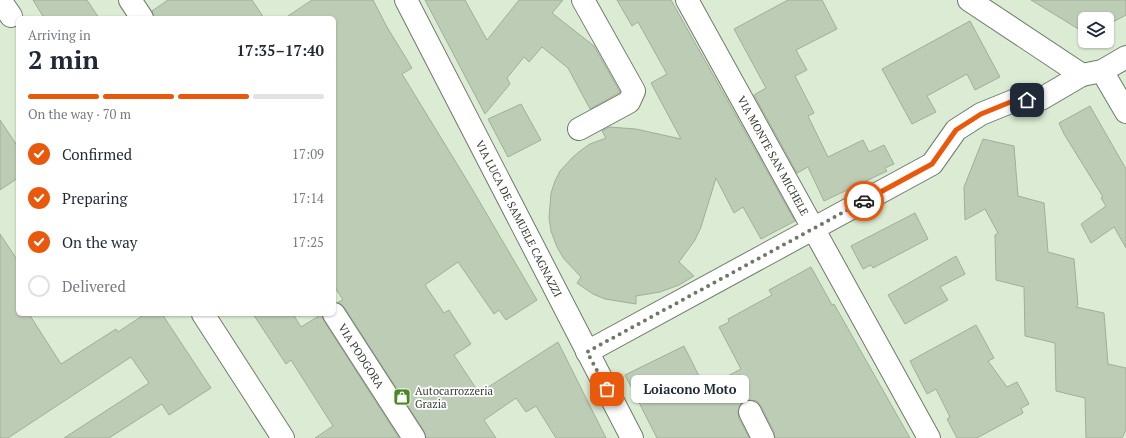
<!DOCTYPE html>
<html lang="en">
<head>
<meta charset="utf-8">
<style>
  body { margin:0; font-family:"PT Serif",serif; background:#f2f2f3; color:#1f2937; height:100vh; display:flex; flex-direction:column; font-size:15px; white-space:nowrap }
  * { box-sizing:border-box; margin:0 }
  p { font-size:13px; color:#747a83 }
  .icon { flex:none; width:22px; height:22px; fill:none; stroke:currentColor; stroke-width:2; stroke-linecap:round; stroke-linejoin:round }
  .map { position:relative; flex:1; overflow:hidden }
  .drawer { position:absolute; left:16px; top:16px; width:320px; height:300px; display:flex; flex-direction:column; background:#fff; border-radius:6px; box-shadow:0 1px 3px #0004 }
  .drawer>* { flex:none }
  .fabs { position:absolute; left:1078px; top:12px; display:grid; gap:8px }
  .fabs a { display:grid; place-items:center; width:36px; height:36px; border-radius:6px; background:#fff; box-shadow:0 1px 3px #0004; font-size:20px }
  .pin { position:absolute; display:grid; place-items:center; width:34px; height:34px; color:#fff; margin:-17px; border-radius:8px; box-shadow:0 2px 6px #0006 }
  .courier { position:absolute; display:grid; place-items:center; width:40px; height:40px; margin:-20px; border:3px solid #ea580c; border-radius:50%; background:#fff; color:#222; box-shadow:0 1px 5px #0007 }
  .bubble { position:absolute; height:28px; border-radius:6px; background:#fff; box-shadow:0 1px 3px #0004; font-size:13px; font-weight:700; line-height:28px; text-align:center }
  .headline em { font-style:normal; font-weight:700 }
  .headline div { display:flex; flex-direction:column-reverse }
  .headline { display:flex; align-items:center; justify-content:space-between; height:68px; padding:0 12px }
  h1 { font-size:26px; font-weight:700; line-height:30px }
  .bar { display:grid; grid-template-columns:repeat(4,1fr); gap:6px 4px; align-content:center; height:48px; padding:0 12px }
  .bar i { height:5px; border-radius:3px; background:#e0e1e3 }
  .bar .current { background:#ea580c }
  .bar p { grid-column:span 4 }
  ol { padding:0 12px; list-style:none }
  li { display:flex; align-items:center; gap:12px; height:44px }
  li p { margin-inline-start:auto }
  li .icon { padding:4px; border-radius:50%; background:#ea580c; color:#fff; stroke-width:4 }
  li:last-child { color:#747a83 }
  li i { width:22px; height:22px; border:2px solid #e0e1e3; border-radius:50% }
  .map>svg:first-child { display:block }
  .building { fill:#bdcdb5; stroke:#9faf98 }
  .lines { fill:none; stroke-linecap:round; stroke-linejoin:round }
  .minor-casing { stroke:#6d7c66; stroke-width:24 }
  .minor { stroke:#fff; stroke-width:22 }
  .done { stroke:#6e7869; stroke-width:4; stroke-dasharray:0 7.2 }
  .route { stroke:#ea580c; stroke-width:5 }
  .labels { text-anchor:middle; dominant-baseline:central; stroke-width:3.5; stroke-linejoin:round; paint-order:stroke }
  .street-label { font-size:11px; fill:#333a30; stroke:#fff }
  .poi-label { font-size:11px; fill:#333a30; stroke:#fff; text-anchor:start }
</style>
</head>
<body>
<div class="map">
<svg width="1126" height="438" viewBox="0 0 1126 438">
  <rect width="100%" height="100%" fill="#dcecd4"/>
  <!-- building -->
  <g class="building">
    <polygon points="33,0 87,0 99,18 44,18"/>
    <polygon points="168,0 252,0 264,18 154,18 152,11"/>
    <polygon points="312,0 373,0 387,27 412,68 402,74 468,182 537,300 506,320 499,310 494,314 458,262 425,285 444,313 449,310 471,344 454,355 479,393 558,342 606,438 556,438 536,406 526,412 516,398 484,420 496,438 426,438 424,431 344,307 338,302 343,300 334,286 334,18 285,18"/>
    <polygon points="425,0 465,0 487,40 519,0 563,0 552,13 594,46 620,92 619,93 590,109 568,68 542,47 529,62 524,57 507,78 510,84 485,114"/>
    <polygon points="617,0 671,0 795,221 761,239 743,207 734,213 716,178 701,227 695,240 679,262 694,276 679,285 660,292 636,296 636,304 605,299 593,294 577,283 581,277 564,259 557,247 551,231 549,218 551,193 555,181 560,171 573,157 580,151 590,144 606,138 602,131 609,127 636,129 681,139 651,83 667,74 638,22 632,26"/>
    <polygon points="788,0 822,0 837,29 796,50 807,70 795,76 814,113 808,116 828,157 863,140 869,152 884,145 894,164 885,168 887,171 824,201 808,167 797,173 754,95 766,88 734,29"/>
    <polygon points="1031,0 1126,0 1126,15 1107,25 1107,16 1101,19 1085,19 1085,28 1080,30"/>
    <polygon points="970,21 1000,77 975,90 967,74 927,96 936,112 912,124 882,69"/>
    <polygon points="521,104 541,140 508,157 488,119"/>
    <polygon points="1090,106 1126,169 1126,248 1114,227 1091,243 1081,224 1106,206 1101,198 1103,197 1064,134 1059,123"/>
    <polygon points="0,120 18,147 18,178 0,190"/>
    <polygon points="983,139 1014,146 1018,196 1044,203 1048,252 1074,259 1078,305 1076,307 1104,313 1108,364 1126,368 1126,430 1122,438 1086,438 1085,398 1056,391 1055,343 1025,336 1024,287 996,280 995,235 998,233 985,209 965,220 964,187"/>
    <polygon points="915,213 928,239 873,268 871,265 863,269 851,246"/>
    <polygon points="0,234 18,261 18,314 29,314 61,364 116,329 118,332 145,314 162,314 211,388 169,415 162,404 109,438 64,438 149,383 131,357 8,438 0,438"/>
    <polygon points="956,256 965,274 940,287 948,300 905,324 888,295"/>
    <polygon points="811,267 832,305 834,304 910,438 775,438 774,432 761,406 757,401 750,400 745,401 740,405 738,412 739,418 749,438 657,438 625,375 684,346 705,388 741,369 719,327 729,322 728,319 772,295 769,290"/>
    <polygon points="253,314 293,314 301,327 322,314 324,321 399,438 315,438 333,426 291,360 286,364"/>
    <polygon points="976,325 994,358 988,361 1007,387 1017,382 1029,404 1021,408 1023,413 977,438 957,438 947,419 950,417 936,389 927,394 910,361"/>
  </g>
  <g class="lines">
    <!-- minor casing -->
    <g class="minor-casing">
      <g id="minor">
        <polyline points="0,0 11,16"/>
        <polyline points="130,0 142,18"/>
        <path id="s1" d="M406,0L632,438"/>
        <path id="s2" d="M687,0L929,438"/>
        <polyline points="969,0 1082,75"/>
        <polyline points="1102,71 1126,112"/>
        <polyline points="579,129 629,102 634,91 583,0"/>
        <polyline points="203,314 283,438"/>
        <path id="s3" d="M334,314L414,438"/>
        <polyline points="587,352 932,164 956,130 981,114 1013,101 1041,99 1082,75 1102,71 1126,57"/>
        <polyline points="750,412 763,438"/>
      </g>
    </g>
    <!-- minor -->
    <use href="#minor" class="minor"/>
  </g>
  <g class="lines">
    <!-- done -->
    <polyline class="done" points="607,389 587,352 864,201"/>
    <!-- route -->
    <polyline class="route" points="864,201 932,164 956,130 981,114 1013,101 1027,100"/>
  </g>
  <!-- icons -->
  <defs>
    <g id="shop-square" transform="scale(0.9)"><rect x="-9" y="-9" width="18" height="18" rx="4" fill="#4c8725" stroke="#fff"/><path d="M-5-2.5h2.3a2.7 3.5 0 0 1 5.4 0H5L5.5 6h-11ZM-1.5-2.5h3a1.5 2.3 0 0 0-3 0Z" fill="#fff"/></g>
  </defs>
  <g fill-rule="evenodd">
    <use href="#shop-square" x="402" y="397"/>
  </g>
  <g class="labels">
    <!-- street labels -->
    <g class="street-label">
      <text stroke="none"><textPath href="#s2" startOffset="178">VIA MONTE SAN MICHELE</textPath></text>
      <text stroke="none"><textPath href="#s1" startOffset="246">VIA LUCA DE SAMUELE CAGNAZZI</textPath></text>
      <text stroke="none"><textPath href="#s3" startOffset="50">VIA PODGORA</textPath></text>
    </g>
    <!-- poi labels -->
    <g class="poi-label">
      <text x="415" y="391">Autocarrozzeria<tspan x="415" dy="13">Grazia</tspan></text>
    </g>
  </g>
</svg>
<div class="fabs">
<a><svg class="icon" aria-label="layers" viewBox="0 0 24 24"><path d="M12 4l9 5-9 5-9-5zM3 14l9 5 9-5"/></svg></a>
</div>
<div class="pin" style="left:607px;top:389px;background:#ea580c"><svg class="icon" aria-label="bag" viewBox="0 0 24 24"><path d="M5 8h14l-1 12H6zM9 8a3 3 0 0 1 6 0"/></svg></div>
<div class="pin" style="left:1027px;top:100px;background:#1f2937"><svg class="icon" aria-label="home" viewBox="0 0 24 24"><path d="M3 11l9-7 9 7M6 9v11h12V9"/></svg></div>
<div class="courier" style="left:864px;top:201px"><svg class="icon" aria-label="car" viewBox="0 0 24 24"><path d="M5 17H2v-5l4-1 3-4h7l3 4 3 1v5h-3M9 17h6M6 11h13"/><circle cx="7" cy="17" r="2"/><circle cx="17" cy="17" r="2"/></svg></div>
<div class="bubble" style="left:631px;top:375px;width:118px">Loiacono Moto</div>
<section class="drawer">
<div class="headline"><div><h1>2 min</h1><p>Arriving in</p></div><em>17:35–17:40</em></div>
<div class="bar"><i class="current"></i><i class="current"></i><i class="current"></i><i></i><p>On the way · 70 m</p></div>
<ol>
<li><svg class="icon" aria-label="check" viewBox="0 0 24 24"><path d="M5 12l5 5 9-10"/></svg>Confirmed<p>17:09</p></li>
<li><svg class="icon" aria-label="check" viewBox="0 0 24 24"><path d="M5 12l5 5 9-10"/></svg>Preparing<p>17:14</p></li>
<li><svg class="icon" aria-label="check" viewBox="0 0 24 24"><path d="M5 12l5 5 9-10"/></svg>On the way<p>17:25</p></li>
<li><i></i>Delivered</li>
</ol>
</section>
</div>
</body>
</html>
